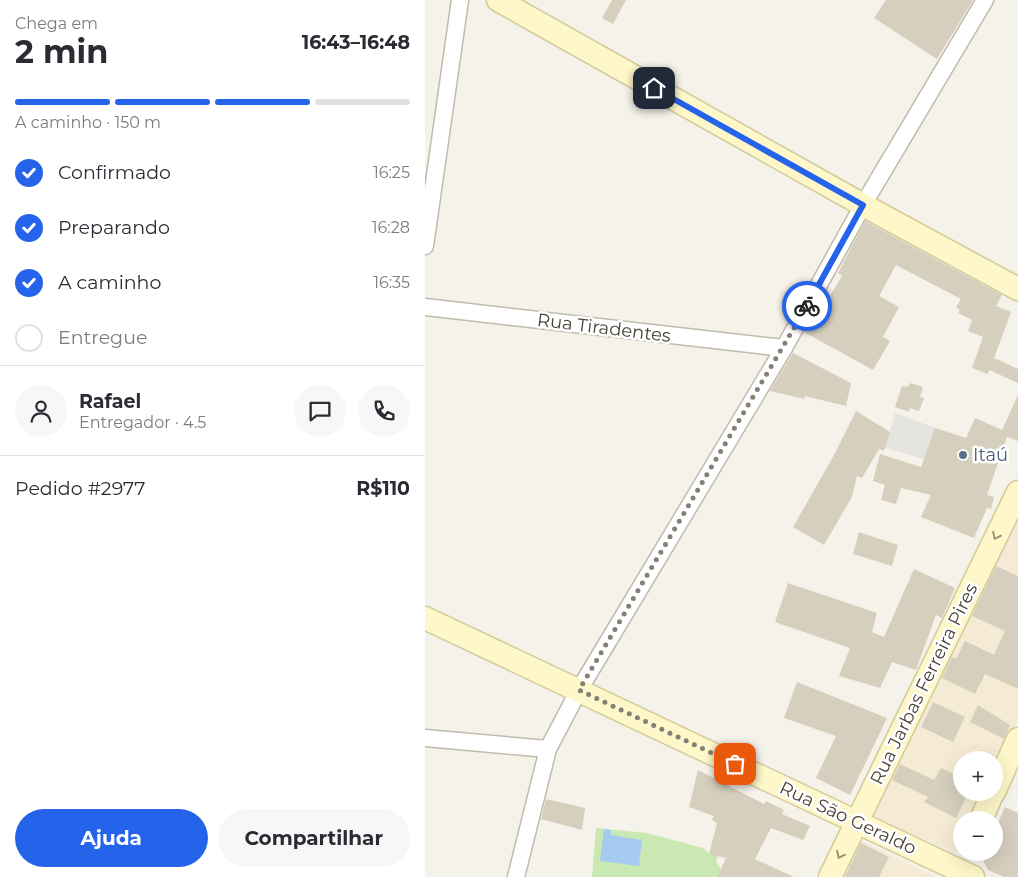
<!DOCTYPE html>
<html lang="pt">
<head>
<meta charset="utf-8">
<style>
  body { margin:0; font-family:Montserrat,sans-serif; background:#f7f7f7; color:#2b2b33; height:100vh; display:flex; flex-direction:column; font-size:19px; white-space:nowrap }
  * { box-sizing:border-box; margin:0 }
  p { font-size:16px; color:#7c7c81 }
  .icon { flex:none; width:28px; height:28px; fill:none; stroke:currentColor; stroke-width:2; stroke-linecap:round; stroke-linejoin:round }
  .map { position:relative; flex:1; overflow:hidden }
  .sheet { display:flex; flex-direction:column; background:#fff; width:425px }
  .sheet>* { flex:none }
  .tools { position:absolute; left:528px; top:751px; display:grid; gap:10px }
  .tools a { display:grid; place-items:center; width:50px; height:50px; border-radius:50%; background:#fff; box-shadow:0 5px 20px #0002; font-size:25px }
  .pin { position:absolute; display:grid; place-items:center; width:42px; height:42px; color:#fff; margin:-21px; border-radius:10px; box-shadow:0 2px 8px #0006 }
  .courier { position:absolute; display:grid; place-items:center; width:50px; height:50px; margin:-25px; border:4px solid #2563eb; border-radius:50%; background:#fff; color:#222; box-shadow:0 1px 6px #0007 }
  .summary em { font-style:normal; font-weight:700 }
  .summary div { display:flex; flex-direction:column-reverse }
  .summary { display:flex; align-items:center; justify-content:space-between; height:85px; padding:0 15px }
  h1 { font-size:32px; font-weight:700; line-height:38px }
  .bar { display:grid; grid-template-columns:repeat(4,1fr); gap:8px 5px; align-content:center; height:60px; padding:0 15px }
  .bar i { height:6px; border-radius:4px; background:#e1e1e2 }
  .bar .selected { background:#2563eb }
  .bar p { grid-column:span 4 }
  .line { display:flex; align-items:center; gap:12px; padding:0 15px; border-top:1px solid #e1e1e2 }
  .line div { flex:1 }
  .round { display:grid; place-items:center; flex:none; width:52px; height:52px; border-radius:26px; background:#f7f7f7 }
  ol { padding:0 15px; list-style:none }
  li { display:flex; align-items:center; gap:15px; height:55px }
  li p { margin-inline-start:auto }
  li .icon { padding:5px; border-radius:50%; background:#2563eb; color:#fff; stroke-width:4 }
  li:last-child { color:#7c7c81 }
  li i { width:28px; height:28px; border:2px solid #e1e1e2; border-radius:50% }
  .primary-button { display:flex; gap:10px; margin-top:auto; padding:10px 15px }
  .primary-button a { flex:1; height:58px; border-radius:30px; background:#2563eb; color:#fff; font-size:20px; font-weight:700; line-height:58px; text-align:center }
  .primary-button a+a { background:#f7f7f7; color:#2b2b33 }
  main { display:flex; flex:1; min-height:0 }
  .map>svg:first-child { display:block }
  .commercial { fill:#f5ebd4 }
  .green { fill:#cae8b2 }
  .parking { fill:#e6e4e0 }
  .water { fill:#a6caf0 }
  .building { fill:#d6cfbe }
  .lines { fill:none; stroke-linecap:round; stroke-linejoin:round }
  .street-casing { stroke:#c0bbab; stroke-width:19 }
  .secondary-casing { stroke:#d3ca99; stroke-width:25 }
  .street { stroke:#fff; stroke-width:16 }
  .secondary { stroke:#fef7c9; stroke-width:22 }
  .oneway { stroke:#9a9479 }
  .done { stroke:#848075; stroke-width:5; stroke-dasharray:0 9 }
  .route { stroke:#2563eb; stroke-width:6 }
  .service-dot { fill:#5c6f8a; stroke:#fff; stroke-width:2 }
  .labels { text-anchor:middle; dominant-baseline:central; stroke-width:5; stroke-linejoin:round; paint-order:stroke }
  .street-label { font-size:18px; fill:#484337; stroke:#fff }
  .service-label { font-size:18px; fill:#4e5e75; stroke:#fff; text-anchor:start }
</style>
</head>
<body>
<main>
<section class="sheet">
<div class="summary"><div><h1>2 min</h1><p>Chega em</p></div><em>16:43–16:48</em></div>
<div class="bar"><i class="selected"></i><i class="selected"></i><i class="selected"></i><i></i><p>A caminho · 150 m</p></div>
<ol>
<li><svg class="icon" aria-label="check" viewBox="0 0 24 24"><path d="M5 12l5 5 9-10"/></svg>Confirmado<p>16:25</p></li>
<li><svg class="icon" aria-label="check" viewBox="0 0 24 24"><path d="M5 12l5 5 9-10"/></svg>Preparando<p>16:28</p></li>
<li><svg class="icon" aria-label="check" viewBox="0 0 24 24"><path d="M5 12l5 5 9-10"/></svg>A caminho<p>16:35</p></li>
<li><i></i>Entregue</li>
</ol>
<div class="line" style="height:90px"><a class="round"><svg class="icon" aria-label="person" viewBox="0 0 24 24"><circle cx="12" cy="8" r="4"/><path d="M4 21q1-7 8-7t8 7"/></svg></a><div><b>Rafael</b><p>Entregador · 4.5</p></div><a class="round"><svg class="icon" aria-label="chat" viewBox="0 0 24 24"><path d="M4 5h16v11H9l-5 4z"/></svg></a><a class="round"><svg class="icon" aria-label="phone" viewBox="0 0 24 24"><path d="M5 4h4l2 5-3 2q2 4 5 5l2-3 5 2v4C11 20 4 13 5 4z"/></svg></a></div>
<div class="line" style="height:65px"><div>Pedido #2977</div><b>R$110</b></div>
<div class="primary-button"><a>Ajuda</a><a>Compartilhar</a></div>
</section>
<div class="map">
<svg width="593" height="877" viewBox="0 0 593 877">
  <rect width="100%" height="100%" fill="#f4f2e9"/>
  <!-- commercial -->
  <g class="commercial">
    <polygon points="593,522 593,719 569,771 569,760 536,760 536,792 558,793 545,820 536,820 536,839 530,853 447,816 506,699 567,564"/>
    <polygon points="434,840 511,877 416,877"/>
  </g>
  <!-- green -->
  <polygon class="green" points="171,828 222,833 278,848 283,853 293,856 291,862 301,877 167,877"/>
  <!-- parking -->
  <polygon class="parking" points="470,413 510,428 499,459 460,448"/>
  <!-- water -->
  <polygon class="water" points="179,829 186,830 186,835 217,840 214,866 175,861"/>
  <!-- building -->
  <g class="building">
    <polygon points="187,0 201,0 188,24 177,18"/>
    <polygon points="461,0 548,0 512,59 449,18"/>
    <polygon points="440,221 577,295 571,306 586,312 569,358 593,369 593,383 564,370 563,374 547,368 558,337 543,331 547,320 533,313 535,310 531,307 536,299 471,265 454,296 474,307 458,337 465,341 448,370 379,332 398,299 402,301 417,276 413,273"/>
    <polygon points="368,353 426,383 421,406 380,396 379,399 345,391"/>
    <polygon points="486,383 498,387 495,397 499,398 494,411 485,408 484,412 470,407 477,386 482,387"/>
    <polygon points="593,395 593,441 582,437 562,495 569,497 566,509 562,508 549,538 496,517 506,495 476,488 471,504 456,500 460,485 448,481 455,454 496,467 510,428 541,438 550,418 577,430"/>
    <polygon points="431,411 465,432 459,451 454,449 437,478 432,476 427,497 399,545 368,527 408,457"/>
    <polygon points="434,532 473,545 467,566 428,554"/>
    <polygon points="571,566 593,576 593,689 560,674 550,694 517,678 527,657 531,659 540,641 569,655 580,631 547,616"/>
    <polygon points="489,569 530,588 517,618 511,615 491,670 467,662 455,688 414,676 425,648 350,622 363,583 452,613 447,632 459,637"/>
    <polygon points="372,682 462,718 425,795 391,778 411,736 359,718"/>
    <polygon points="508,702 540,717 528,742 496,727"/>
    <polygon points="553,705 585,725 579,739 545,722"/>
    <polygon points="475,764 509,780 516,768 536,778 536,792 544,792 531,818 499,802 503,797 467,780"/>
    <polygon points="273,770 339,804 341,801 359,810 357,814 385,826 378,840 346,828 330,859 369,877 292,877 301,858 284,854 292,823 287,820 289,816 264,807"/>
    <polygon points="121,799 160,808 157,830 116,819"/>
    <polygon points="580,807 593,813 593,877 579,877 563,870 554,852 569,852 569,832"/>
    <polygon points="436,843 464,857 454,877 420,877"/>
  </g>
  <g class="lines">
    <!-- street casing -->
    <g class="street-casing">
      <g id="street">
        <polyline points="0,246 35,0"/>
        <polyline points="0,307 359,348"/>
        <polyline points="0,738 123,749"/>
        <polyline points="91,877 123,749 154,690 359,348 438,205 560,0"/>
      </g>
    </g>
    <!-- secondary casing -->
    <g class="secondary-casing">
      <g id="secondary">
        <polyline points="73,0 438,205 593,289"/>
        <polyline points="0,618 548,877"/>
        <polyline points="569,792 593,739"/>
        <polyline points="556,820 568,792"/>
        <polyline points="405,877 593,492"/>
      </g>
    </g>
    <!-- street -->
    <use href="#street" class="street"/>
    <!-- secondary -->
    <use href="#secondary" class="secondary"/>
  </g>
  <!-- one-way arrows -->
  <defs><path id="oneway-chevron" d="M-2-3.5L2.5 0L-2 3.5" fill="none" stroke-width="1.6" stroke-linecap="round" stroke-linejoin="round" transform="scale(1.25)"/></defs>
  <g class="oneway">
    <use href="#oneway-chevron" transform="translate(571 536) rotate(116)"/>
    <use href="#oneway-chevron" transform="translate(415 855) rotate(116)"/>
  </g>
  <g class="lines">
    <!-- done -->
    <polyline class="done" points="310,764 154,690 382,306"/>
    <!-- route -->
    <polyline class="route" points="229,88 438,205 382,306"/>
  </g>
  <!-- markers -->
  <circle class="service-dot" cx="538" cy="455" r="5"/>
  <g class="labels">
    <!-- street labels -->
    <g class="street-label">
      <text transform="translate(179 328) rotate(7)">Rua Tiradentes</text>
      <text transform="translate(499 684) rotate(-64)">Rua Jarbas Ferreira Pires</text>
      <text transform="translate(423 818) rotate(25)">Rua São Geraldo</text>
    </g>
    <!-- service labels -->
    <g class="service-label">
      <text x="548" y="455">Itaú</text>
    </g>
  </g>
</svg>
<div class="tools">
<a>+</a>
<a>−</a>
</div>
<div class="pin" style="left:310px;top:764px;background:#ea580c"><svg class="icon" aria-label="bag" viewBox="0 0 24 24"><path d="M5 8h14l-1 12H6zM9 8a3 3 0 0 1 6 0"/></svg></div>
<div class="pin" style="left:229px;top:88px;background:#1f2937"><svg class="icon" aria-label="home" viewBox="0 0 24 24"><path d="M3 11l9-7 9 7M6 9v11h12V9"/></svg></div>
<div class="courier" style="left:382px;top:306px"><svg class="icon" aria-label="bike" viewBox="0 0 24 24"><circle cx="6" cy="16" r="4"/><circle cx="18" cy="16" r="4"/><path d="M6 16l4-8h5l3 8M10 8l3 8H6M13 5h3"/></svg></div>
</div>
</main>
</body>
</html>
